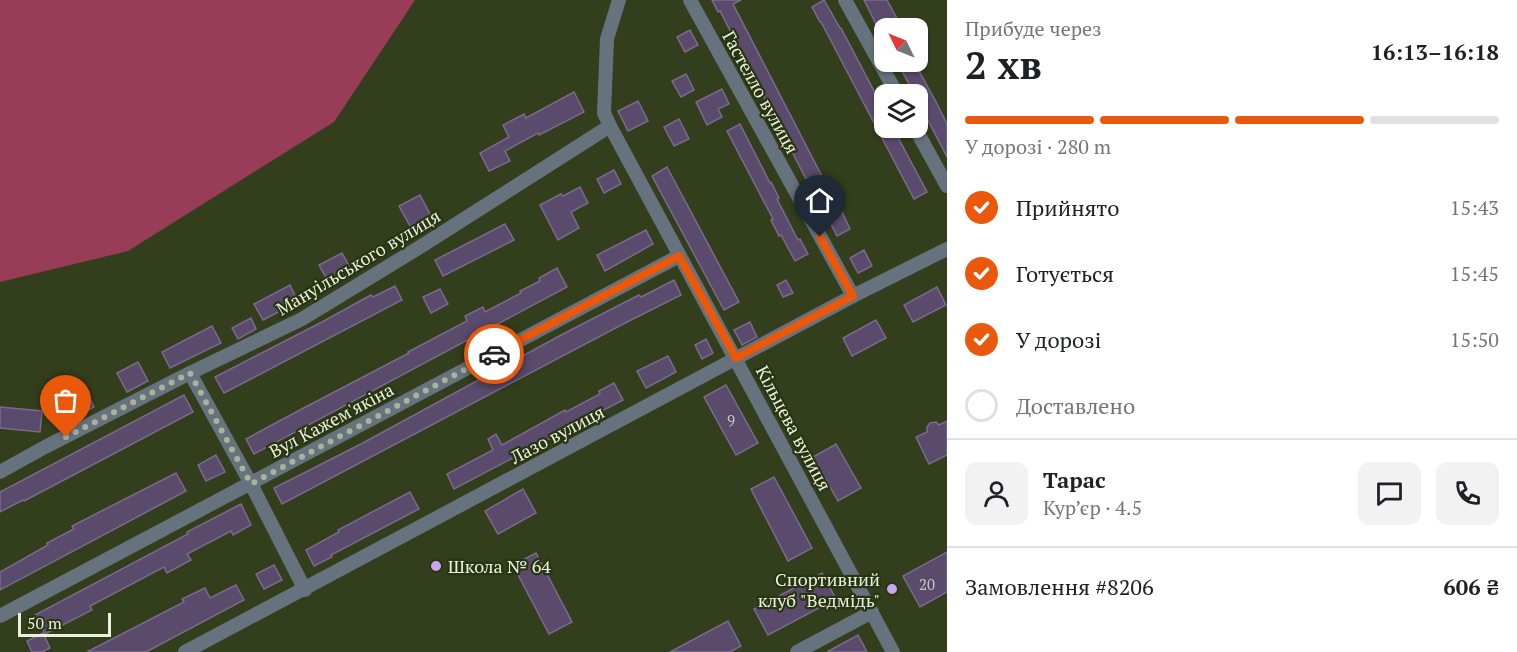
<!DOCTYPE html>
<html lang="uk">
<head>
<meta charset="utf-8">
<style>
  body { margin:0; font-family:"PT Serif",serif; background:#f2f2f2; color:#202124; height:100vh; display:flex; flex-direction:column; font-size:22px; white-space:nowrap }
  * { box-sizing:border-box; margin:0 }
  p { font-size:20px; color:#757577 }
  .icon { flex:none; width:33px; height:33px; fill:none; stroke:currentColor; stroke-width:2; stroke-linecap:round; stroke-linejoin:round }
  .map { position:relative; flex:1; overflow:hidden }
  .sheet { display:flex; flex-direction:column; background:#fff; width:570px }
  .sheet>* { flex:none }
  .needle { width:39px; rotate:313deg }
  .buttons { position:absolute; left:874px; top:18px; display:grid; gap:12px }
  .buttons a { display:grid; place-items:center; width:54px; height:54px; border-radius:12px; background:#fff; box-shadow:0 2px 4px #0004; font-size:30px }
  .scale { position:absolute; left:18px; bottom:15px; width:93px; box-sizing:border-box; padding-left:6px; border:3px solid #e9f1dd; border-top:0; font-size:16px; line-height:21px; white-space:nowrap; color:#e9f1dd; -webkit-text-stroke:4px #293412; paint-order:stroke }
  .pin { position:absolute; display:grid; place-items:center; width:51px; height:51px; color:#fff; margin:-62px -26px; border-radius:50% 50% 50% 0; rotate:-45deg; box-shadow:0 0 6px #0007 }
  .pin .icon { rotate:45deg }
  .courier { position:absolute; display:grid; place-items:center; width:60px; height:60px; margin:-30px; border:4px solid #ea580c; border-radius:50%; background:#fff; color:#222; box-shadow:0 2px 8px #0007 }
  .headline em { font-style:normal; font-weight:800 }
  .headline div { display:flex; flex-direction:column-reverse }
  .headline { display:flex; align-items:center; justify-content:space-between; height:102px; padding:0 18px }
  h1 { font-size:39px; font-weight:800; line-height:45px }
  .bar { display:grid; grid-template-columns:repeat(4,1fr); gap:9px 6px; align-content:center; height:72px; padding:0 18px }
  .bar i { height:8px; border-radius:4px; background:#e0e0e0 }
  .bar .selected { background:#ea580c }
  .bar p { grid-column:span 4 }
  .line { display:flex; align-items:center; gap:15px; padding:0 18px; border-top:2px solid #e0e0e0 }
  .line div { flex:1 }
  .round { display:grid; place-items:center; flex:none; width:63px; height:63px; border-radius:12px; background:#f2f2f2 }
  ol { padding:0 18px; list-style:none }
  li { display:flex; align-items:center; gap:18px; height:66px }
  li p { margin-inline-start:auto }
  li .icon { padding:6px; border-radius:50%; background:#ea580c; color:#fff; stroke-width:4 }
  li:last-child { color:#757577 }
  li i { width:33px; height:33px; border:3px solid #e0e0e0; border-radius:50% }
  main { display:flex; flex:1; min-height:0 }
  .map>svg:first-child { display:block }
  .forest { fill:#983c57 }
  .building { fill:#5a4b6c; stroke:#7a6b8e; stroke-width:1.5 }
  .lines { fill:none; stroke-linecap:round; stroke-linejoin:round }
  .minor { stroke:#66737f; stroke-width:14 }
  .done { stroke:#a9b29a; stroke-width:6; stroke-dasharray:0 10.8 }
  .route { stroke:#ea580c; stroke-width:8 }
  .poi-dot { fill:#c7a6ef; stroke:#293412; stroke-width:2 }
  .labels { text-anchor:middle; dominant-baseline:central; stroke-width:4.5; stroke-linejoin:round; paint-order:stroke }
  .number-label { font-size:15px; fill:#c5c8c1 }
  .street-label { font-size:18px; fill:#e9f1dd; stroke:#293412 }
  .poi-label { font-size:18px; fill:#e9f1dd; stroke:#293412; text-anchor:start }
</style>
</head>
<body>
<main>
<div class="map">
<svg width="947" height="652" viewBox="0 0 947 652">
  <rect width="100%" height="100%" fill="#333e1d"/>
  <!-- forest -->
  <polygon class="forest" points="0,0 415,0 334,122 128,251 0,282"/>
  <!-- building -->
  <g class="building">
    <polygon points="712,0 741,0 733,4 826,184 828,184 836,199 850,229 837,236 808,178 806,179 720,11 718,12"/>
    <polygon points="824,0 840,28 841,28 885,112 885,128 893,128 927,192 914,199 821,22 820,22 812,7"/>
    <polygon points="864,0 887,0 902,28 878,28"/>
    <polygon points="690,30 698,45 685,52 677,37"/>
    <polygon points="897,62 914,62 935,100 947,124 947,157 918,101 918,94 914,93"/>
    <polygon points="686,74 694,90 681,97 672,81"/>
    <polygon points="722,89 729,104 718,109 722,117 707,125 696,102"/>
    <polygon points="574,92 584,112 539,135 538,133 505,151 510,161 489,171 480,153 509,137 503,125 524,114 526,118"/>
    <polygon points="638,101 648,121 628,131 618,111"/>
    <polygon points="679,119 689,139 674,146 664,127"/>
    <polygon points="740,124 770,183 771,182 779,198 777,199 798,240 800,239 808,254 795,261 781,235 779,236 771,220 773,219 727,131"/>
    <polygon points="667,167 739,302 724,310 652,176"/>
    <polygon points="614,170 621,184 604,193 597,179"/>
    <polygon points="580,187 588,203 571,212 579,228 558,240 540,205 561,194 563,196"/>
    <polygon points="420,195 431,216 410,226 399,206"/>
    <polygon points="505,224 514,240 443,276 435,260"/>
    <polygon points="646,230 653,244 605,271 597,255"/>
    <polygon points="864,250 872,266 858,273 850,258"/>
    <polygon points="342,253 353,273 330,285 319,265"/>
    <polygon points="557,268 567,287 254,454 246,439 298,411 409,353 408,352 467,321 465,316 483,307 485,312 521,293 520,291 540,281 539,278"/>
    <polygon points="674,280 681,295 627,322 282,504 274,488 361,444 563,334 639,295 641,297"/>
    <polygon points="786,280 793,293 783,297 777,285"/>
    <polygon points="290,285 298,302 263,320 254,304"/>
    <polygon points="395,286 402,300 224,393 215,377 322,322 371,295 373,297"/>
    <polygon points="937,287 946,305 913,322 904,305"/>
    <polygon points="440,289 448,304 431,313 423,297"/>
    <polygon points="251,318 256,329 238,339 232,328"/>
    <polygon points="876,320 886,338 852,356 843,338"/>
    <polygon points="750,322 757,337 742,345 734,330"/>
    <polygon points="212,326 221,343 170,368 162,352"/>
    <polygon points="706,339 713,353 702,359 695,345"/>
    <polygon points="668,356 676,372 646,388 637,371"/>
    <polygon points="138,362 148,381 127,392 117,373"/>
    <polygon points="614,383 623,400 454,489 447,474 493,450 488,439 496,434 502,445 565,410 566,412 600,394 599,391"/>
    <polygon points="726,385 758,443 736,455 704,397"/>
    <polygon points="85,389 94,407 66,421 57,404"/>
    <polygon points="184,395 193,412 24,501 23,500 0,512 0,492"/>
    <polygon points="0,407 42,411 40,432 0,428"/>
    <polygon points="947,421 947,455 929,464 916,437 927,432 927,427 930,423 936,422 939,425"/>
    <polygon points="836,444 861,488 838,501 813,457"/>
    <polygon points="216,455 225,472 206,481 198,465"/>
    <polygon points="176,473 186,491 0,590 0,572 48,545 47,543 74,529 72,526"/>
    <polygon points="774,477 812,548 788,561 751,489"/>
    <polygon points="523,489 536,513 498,534 485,511"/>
    <polygon points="410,492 419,509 331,555 332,557 314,566 306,550 339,532 338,530"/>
    <polygon points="241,504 251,525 233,535 231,531 187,554 191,560 167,573 164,567 90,606 92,610 45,634 35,615 188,534 187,532"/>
    <polygon points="947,552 947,592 920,607 903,576"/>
    <polygon points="536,553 572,622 549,634 513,565"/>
    <polygon points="274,565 282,580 264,589 256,574"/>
    <polygon points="822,573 836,599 768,635 754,609"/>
    <polygon points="236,585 244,600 146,652 87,652 184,602 182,599 205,588 210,598"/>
    <polygon points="728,621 741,646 730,652 670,652"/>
    <polygon points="43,633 50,648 42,652 32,652 27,641"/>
    <polygon points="858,635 867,652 827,652"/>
  </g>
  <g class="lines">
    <!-- minor -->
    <g class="minor">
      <polyline points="690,0 853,296"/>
      <polyline points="845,0 897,94"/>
      <polyline points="610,126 893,652"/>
      <polyline points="915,128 947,186"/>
      <polyline points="190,373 251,484 305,590"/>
      <polyline points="0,472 45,447 190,373 302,319 420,247 610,126 604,113 607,39 619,0"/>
      <polyline points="0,616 679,256"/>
      <polyline points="185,652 853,296 947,249"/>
      <polyline points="797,652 872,612"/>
    </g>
  </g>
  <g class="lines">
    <!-- done -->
    <polyline class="done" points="66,437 190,373 251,484 494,354"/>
    <!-- route -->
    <polyline class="route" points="494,354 679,256 736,358 853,296 820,237"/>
  </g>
  <!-- markers -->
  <g class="poi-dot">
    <circle cx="436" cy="566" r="6"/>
    <circle cx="892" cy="589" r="6"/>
  </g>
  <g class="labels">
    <!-- number labels -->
    <g class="number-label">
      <text x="731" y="420">9</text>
      <text x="927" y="584">20</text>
    </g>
    <!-- street labels -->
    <g class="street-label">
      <text transform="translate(761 92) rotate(61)">Гастелло вулиця</text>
      <text transform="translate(358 262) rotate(-31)">Мануільського вулиця</text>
      <text transform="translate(331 420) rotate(-28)">Вул Кажем'якіна</text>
      <text transform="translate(794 428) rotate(62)">Кільцева вулиця</text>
      <text transform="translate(557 434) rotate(-28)">Лазо вулиця</text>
    </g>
    <!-- poi labels -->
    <g class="poi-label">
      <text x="448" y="566">Школа № 64</text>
      <text x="880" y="579" text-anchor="end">Спортивний<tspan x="880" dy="21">клуб "Ведмідь"</tspan></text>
    </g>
  </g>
</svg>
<div class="buttons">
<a><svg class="needle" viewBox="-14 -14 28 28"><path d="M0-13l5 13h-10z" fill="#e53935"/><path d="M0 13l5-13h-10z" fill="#757577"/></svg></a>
<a><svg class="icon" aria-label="layers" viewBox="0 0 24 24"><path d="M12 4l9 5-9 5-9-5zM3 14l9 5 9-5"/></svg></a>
</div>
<div class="scale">50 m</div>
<div class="pin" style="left:66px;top:437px;background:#ea580c"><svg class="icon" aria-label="bag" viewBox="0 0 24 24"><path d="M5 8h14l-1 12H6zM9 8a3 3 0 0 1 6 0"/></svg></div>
<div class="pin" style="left:820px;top:237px;background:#1f2937"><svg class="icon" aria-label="home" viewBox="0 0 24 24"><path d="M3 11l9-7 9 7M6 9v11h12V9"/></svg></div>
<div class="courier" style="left:494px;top:354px"><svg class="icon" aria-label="car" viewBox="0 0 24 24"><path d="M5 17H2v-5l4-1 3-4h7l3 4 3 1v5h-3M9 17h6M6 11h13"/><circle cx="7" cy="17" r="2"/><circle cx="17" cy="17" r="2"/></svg></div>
</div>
<section class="sheet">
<div class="headline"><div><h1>2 хв</h1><p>Прибуде через</p></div><em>16:13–16:18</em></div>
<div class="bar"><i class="selected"></i><i class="selected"></i><i class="selected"></i><i></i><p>У дорозі · 280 m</p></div>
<ol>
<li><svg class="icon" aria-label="check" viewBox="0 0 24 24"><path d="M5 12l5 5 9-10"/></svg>Прийнято<p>15:43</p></li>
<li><svg class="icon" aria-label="check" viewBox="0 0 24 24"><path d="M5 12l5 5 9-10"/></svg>Готується<p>15:45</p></li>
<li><svg class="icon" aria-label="check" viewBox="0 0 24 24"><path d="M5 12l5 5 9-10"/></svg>У дорозі<p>15:50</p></li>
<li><i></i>Доставлено</li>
</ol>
<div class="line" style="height:108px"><a class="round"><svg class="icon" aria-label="person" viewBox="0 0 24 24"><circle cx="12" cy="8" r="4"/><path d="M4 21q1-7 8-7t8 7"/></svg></a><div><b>Тарас</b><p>Кур’єр · 4.5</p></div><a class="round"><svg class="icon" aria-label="chat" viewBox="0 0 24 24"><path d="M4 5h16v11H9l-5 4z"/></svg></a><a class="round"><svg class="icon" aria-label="phone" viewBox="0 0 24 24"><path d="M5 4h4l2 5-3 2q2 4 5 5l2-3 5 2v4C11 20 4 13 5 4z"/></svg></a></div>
<div class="line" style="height:78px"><div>Замовлення #8206</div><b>606 ₴</b></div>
</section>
</main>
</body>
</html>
